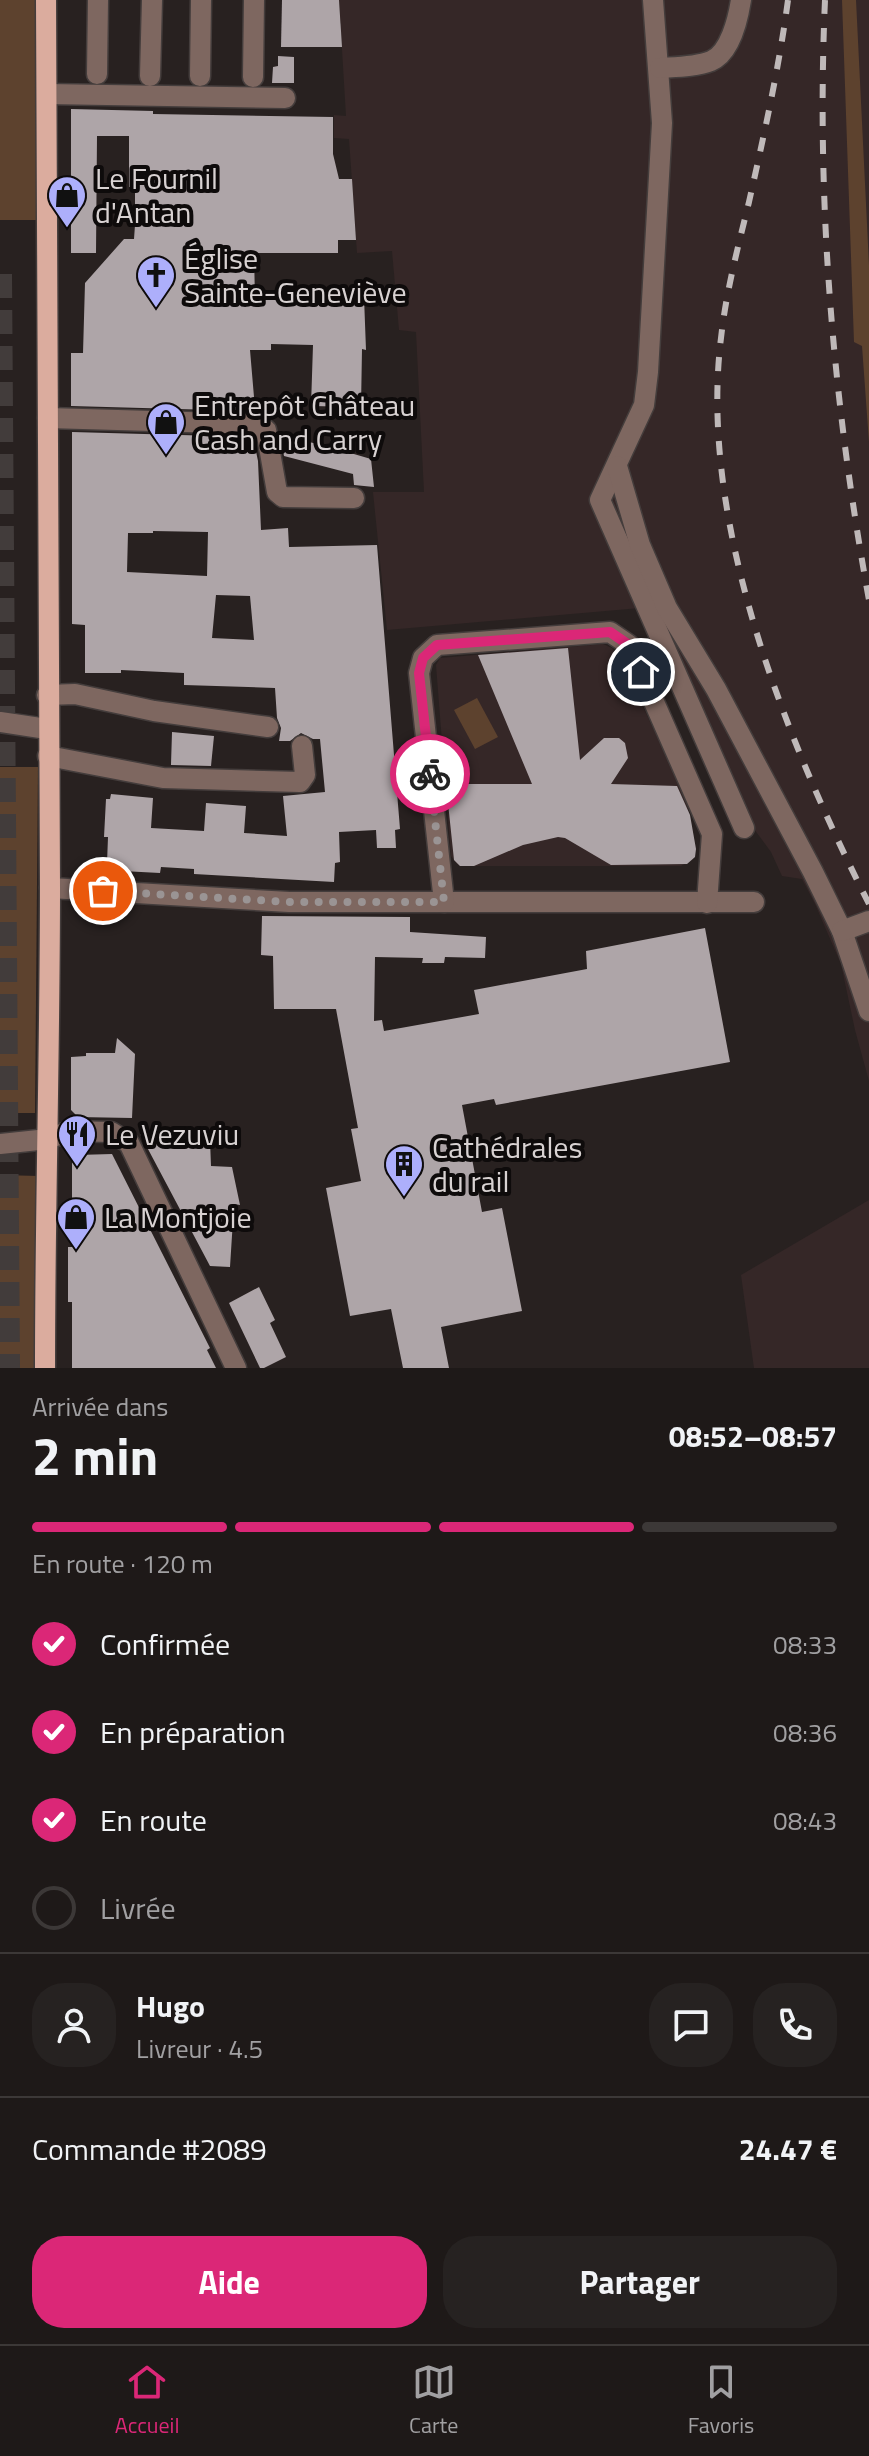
<!DOCTYPE html>
<html lang="fr">
<head>
<meta charset="utf-8">
<style>
  body { margin:0; font-family:"Titillium Web",sans-serif; background:#262221; color:#f1f3f6; height:100vh; display:flex; flex-direction:column; font-size:30px; white-space:nowrap }
  * { box-sizing:border-box; margin:0 }
  p { font-size:26px; color:#a1a0a2 }
  .icon { flex:none; width:44px; height:44px; fill:none; stroke:currentColor; stroke-width:2; stroke-linecap:round; stroke-linejoin:round }
  .map { position:relative; height:1368px; overflow:hidden }
  .panel { display:flex; flex-direction:column; background:#1e1918; flex:1 }
  .panel>* { flex:none }
  .pin { position:absolute; display:grid; place-items:center; width:68px; height:68px; color:#fff; margin:-34px; border:4px solid #fff; border-radius:50%; box-shadow:0 2px 8px #0007 }
  .courier { position:absolute; display:grid; place-items:center; width:80px; height:80px; margin:-40px; border:6px solid #db2777; border-radius:50%; background:#fff; color:#222; box-shadow:0 2px 10px #0007 }
  .overview em { font-style:normal; font-weight:700 }
  .overview div { display:flex; flex-direction:column-reverse }
  .overview { display:flex; align-items:center; justify-content:space-between; height:136px; padding:0 32px }
  h1 { font-size:52px; font-weight:700; line-height:60px }
  .bar { display:grid; grid-template-columns:repeat(4,1fr); gap:12px 8px; align-content:center; height:96px; padding:0 32px }
  .bar i { height:10px; border-radius:6px; background:#3c3837 }
  .bar .active { background:#db2777 }
  .bar p { grid-column:span 4 }
  .line { display:flex; align-items:center; gap:20px; padding:0 32px; border-top:2px solid #3c3837 }
  .line div { flex:1 }
  .round { display:grid; place-items:center; flex:none; width:84px; height:84px; border-radius:32px; background:#262221 }
  ol { padding:0 32px; list-style:none }
  li { display:flex; align-items:center; gap:24px; height:88px }
  li p { margin-inline-start:auto }
  li .icon { padding:8px; border-radius:50%; background:#db2777; color:#fff; stroke-width:4 }
  li:last-child { color:#a1a0a2 }
  li i { width:44px; height:44px; border:4px solid #3c3837; border-radius:50% }
  .primary-button { display:flex; gap:16px; margin-top:auto; padding:16px 32px }
  .primary-button a { flex:1; height:92px; border-radius:32px; background:#db2777; color:#fff; font-size:32px; font-weight:700; line-height:92px; text-align:center }
  .primary-button a+a { background:#262221; color:#f1f3f6 }
  .tabs { display:flex; justify-content:space-around; align-items:center; height:112px; border-top:2px solid #3c3837; background:#1e1918; font-size:22px; color:#a1a0a2 }
  .tabs a { display:grid; justify-items:center; gap:4px }
  .tabs .active { color:#db2777 }
  .map>svg:first-child { display:block }
  .built { fill:#352727 }
  .green { fill:#5d422e }
  .building { fill:#aea5a8; fill-rule:evenodd }
  .lines { fill:none; stroke-linecap:round; stroke-linejoin:round }
  .highway-tunnel { stroke:#423c3b; stroke-width:24; stroke-dasharray:24 12; stroke-linecap:butt }
  .minor-casing { stroke:#443d3c; stroke-width:23 }
  .major-casing { stroke:#443d3c; stroke-width:23 }
  .minor { stroke:#7e6760; stroke-width:20 }
  .major { stroke:#dbac9e; stroke-width:20 }
  .rail { stroke:#bfb9b9; stroke-width:6; stroke-dasharray:14 14; stroke-linecap:butt }
  .done { stroke:#9a9494; stroke-width:8; stroke-dasharray:0 14.4 }
  .route { stroke:#db2777; stroke-width:10 }
  .labels { text-anchor:middle; dominant-baseline:central; stroke-width:8; stroke-linejoin:round; paint-order:stroke }
  .poi-label { font-size:30px; fill:#d8d2d2; stroke:#0e0b0b; text-anchor:start }
</style>
</head>
<body>
<div class="map">
<svg width="869" height="1368" viewBox="0 0 869 1368">
  <rect width="100%" height="100%" fill="#282120"/>
  <!-- built -->
  <g class="built">
    <polygon points="339,0 869,0 869,1081 855,1030 841,964 815,904 802,879 782,876 771,852 754,829 640,608 387,630 373,492 424,492 416,332 399,330 392,251 357,253 349,139 334,138 334,115 346,116"/>
    <polygon points="603,644 612,648 623,665 686,797 696,849 693,859 681,866 464,866 457,864 451,856 436,665 440,658"/>
    <polygon points="869,1200 869,1368 754,1368 741,1275"/>
  </g>
  <!-- green -->
  <g class="green">
    <rect x="0" y="0" width="37" height="220"/>
    <polygon points="842,0 856,0 869,265 869,442 862,346 854,342"/>
    <polygon points="477,698 498,737 475,749 454,710"/>
    <polygon points="0,767 38,767 35,1113 0,1113"/>
    <polygon points="0,1175 39,1176 37,1368 0,1368"/>
  </g>
  <!-- building -->
  <g class="building">
    <polygon points="282,0 339,0 342,47 281,47"/>
    <polygon points="278,56 294,57 294,83 272,83 273,67 278,66"/>
    <polygon points="71,109 153,111 153,114 333,117 333,154 339,179 352,179 356,240 338,240 338,253 254,253 255,300 295,300 295,296 322,298 321,291 354,291 355,297 364,297 366,350 362,349 361,407 311,406 313,345 271,344 271,350 250,350 254,397 249,399 249,411 71,406 71,353 83,353 85,283 124,239 134,239 135,225 135,187 129,187 129,136 97,136 96,253 71,253"/>
    <path d="M72,432L253,437L258,461L261,530L288,528L289,547L377,545L400,829L395,830L396,848H377L376,830L339,832L340,862L335,863L334,882L194,874V869L161,867L160,873L122,871V865L107,863L108,837H104L106,799H110L111,794L153,798L151,828L204,831L206,803L246,806L244,833L287,836L283,796L325,792L320,739H313L301,733L290,741H279L281,728L277,718L275,688L184,685V673L121,670V673H85V625L72,624ZM153,531L208,532L207,576L127,572L128,533H153ZM216,595L250,596L254,640L212,638Z"/>
    <polygon points="280,436 323,445 371,459 374,487 354,485 353,474 284,456"/>
    <polygon points="568,648 580,760 604,738 619,738 625,743 628,758 611,784 677,786 690,815 696,849 695,857 687,864 611,865 565,838 558,837 523,845 474,866 460,866 454,860 446,784 532,784 478,655"/>
    <polygon points="172,732 214,736 211,766 171,765"/>
    <polygon points="262,916 410,917 410,932 486,937 485,958 445,957 444,963 422,963 423,958 375,957 374,1021 382,1020 384,1031 479,1014 474,990 587,969 586,951 705,928 730,1062 496,1105 494,1099 462,1105 482,1212 502,1208 522,1311 441,1327 449,1368 403,1368 391,1309 350,1316 326,1188 361,1181 351,1129 358,1128 336,1009 274,1009 273,956 261,955"/>
    <polygon points="117,1038 135,1054 132,1118 78,1117 71,1110 71,1057 86,1056 86,1053 115,1053"/>
    <polygon points="140,1134 210,1140 211,1166 232,1167 240,1205 234,1204 230,1267 210,1266"/>
    <polygon points="112,1154 210,1348 207,1350 216,1368 72,1368 72,1302 68,1302 68,1247 72,1247 72,1160 77,1155"/>
    <polygon points="259,1287 275,1320 270,1323 286,1357 264,1368 260,1368 229,1303"/>
  </g>
  <g class="lines">
    <!-- highway-tunnel -->
    <polyline class="highway-tunnel" points="0,274 8,1368"/>
    <!-- minor casing -->
    <g class="minor-casing">
      <g id="minor">
        <polyline points="653,0 662,123 648,372 644,405 600,500 744,828"/>
        <path d="M660,68C675,67 696,67 711,61C730,53 738,19 741,0"/>
        <polyline points="97,74 98,0"/>
        <polyline points="150,76 152,0"/>
        <polyline points="200,76 201,0"/>
        <polyline points="253,77 254,0"/>
        <polyline points="47,94 285,98"/>
        <polyline points="48,418 257,424 266,430 277,492 283,497 354,498"/>
        <polyline points="617,466 640,545 667,608 716,689 813,872 842,931 869,1011"/>
        <polyline points="47,695 75,694 154,711 268,727"/>
        <polyline points="0,722 47,729"/>
        <polyline points="48,756 163,778 300,782 305,775 302,746"/>
        <polyline points="50,888 289,902 754,902"/>
        <polyline points="444,902 419,673 423,658 437,645 610,632 629,645 712,834 707,903"/>
        <polyline points="842,931 869,921"/>
        <polyline points="0,1144 48,1139 69,1131 111,1132 129,1143 236,1368"/>
      </g>
    </g>
    <!-- major casing -->
    <g class="major-casing">
      <path id="major" d="M45,1368C45,1208 50,1047 50,887C49,591 47,296 46,0"/>
    </g>
    <!-- minor -->
    <use href="#minor" class="minor"/>
    <!-- major -->
    <use href="#major" class="major"/>
    <!-- rail -->
    <g class="rail">
      <path d="M788,0C779,68 764,135 749,202C738,247 726,292 721,338C698,523 787,742 869,904"/>
      <path d="M825,0C816,201 833,403 869,600"/>
    </g>
  </g>
  <g class="lines">
    <!-- done -->
    <polyline class="done" points="103,891 289,902 444,902 430,774"/>
    <!-- route -->
    <polyline class="route" points="430,774 419,673 423,658 437,645 610,632 629,645 641,672"/>
  </g>
  <!-- icons -->
  <defs>
    <g id="shop-pin" transform="scale(2)"><path d="M0 17L-7.5 6A9.5 9.5 0 1 1 7.5 6Z" fill="#adaffb" stroke="#0e0b0b"/><path d="M-5-2.5h2.3a2.7 3.5 0 0 1 5.4 0H5L5.5 6h-11ZM-1.5-2.5h3a1.5 2.3 0 0 0-3 0Z" fill="#111"/></g>
    <g id="church-pin" transform="scale(2)"><path d="M0 17L-7.5 6A9.5 9.5 0 1 1 7.5 6Z" fill="#adaffb" stroke="#0e0b0b"/><path d="M-1.2-6h2.4v3.5h3.3v2.4h-3.3V6h-2.4V-.1h-3.3v-2.4h3.3Z" fill="#111"/></g>
    <g id="restaurant-pin" transform="scale(2)"><path d="M0 17L-7.5 6A9.5 9.5 0 1 1 7.5 6Z" fill="#adaffb" stroke="#0e0b0b"/><path d="M-5-6h1v4h1v-4h1v4h1v-4h1v5L-1.5 .5V6h-2V.5L-5-1ZM5-6V6H3V1.5H1.5Q1.5-4 5-6Z" fill="#111"/></g>
    <g id="building-pin" transform="scale(2)"><path d="M0 17L-7.5 6A9.5 9.5 0 1 1 7.5 6Z" fill="#adaffb" stroke="#0e0b0b"/><path d="M-4-6H4V6H1V3H-1V6H-4ZM-2.5-4.3h1.7v1.8h-1.7ZM.8-4.3h1.7v1.8H.8ZM-2.5-1h1.7V.8h-1.7ZM.8-1h1.7V.8H.8Z" fill="#111"/></g>
  </defs>
  <g fill-rule="evenodd">
    <use href="#shop-pin" x="67" y="195"/>
    <use href="#church-pin" x="156" y="275"/>
    <use href="#shop-pin" x="166" y="422"/>
    <use href="#restaurant-pin" x="77" y="1134"/>
    <use href="#building-pin" x="404" y="1164"/>
    <use href="#shop-pin" x="76" y="1217"/>
  </g>
  <g class="labels">
    <!-- poi labels -->
    <g class="poi-label">
      <text x="95" y="178">Le Fournil<tspan x="95" dy="34">d'Antan</tspan></text>
      <text x="184" y="258">Église<tspan x="184" dy="34">Sainte-Geneviève</tspan></text>
      <text x="194" y="405">Entrepôt Château<tspan x="194" dy="34">Cash and Carry</tspan></text>
      <text x="105" y="1134">Le Vezuviu</text>
      <text x="432" y="1147">Cathédrales<tspan x="432" dy="34">du rail</tspan></text>
      <text x="104" y="1217">La Montjoie</text>
    </g>
  </g>
</svg>
<div class="pin" style="left:103px;top:891px;background:#ea580c"><svg class="icon" aria-label="bag" viewBox="0 0 24 24"><path d="M5 8h14l-1 12H6zM9 8a3 3 0 0 1 6 0"/></svg></div>
<div class="pin" style="left:641px;top:672px;background:#1f2937"><svg class="icon" aria-label="home" viewBox="0 0 24 24"><path d="M3 11l9-7 9 7M6 9v11h12V9"/></svg></div>
<div class="courier" style="left:430px;top:774px"><svg class="icon" aria-label="bike" viewBox="0 0 24 24"><circle cx="6" cy="16" r="4"/><circle cx="18" cy="16" r="4"/><path d="M6 16l4-8h5l3 8M10 8l3 8H6M13 5h3"/></svg></div>
</div>
<section class="panel">
<div class="overview"><div><h1>2 min</h1><p>Arrivée dans</p></div><em>08:52–08:57</em></div>
<div class="bar"><i class="active"></i><i class="active"></i><i class="active"></i><i></i><p>En route · 120 m</p></div>
<ol>
<li><svg class="icon" aria-label="check" viewBox="0 0 24 24"><path d="M5 12l5 5 9-10"/></svg>Confirmée<p>08:33</p></li>
<li><svg class="icon" aria-label="check" viewBox="0 0 24 24"><path d="M5 12l5 5 9-10"/></svg>En préparation<p>08:36</p></li>
<li><svg class="icon" aria-label="check" viewBox="0 0 24 24"><path d="M5 12l5 5 9-10"/></svg>En route<p>08:43</p></li>
<li><i></i>Livrée</li>
</ol>
<div class="line" style="height:144px"><a class="round"><svg class="icon" aria-label="person" viewBox="0 0 24 24"><circle cx="12" cy="8" r="4"/><path d="M4 21q1-7 8-7t8 7"/></svg></a><div><b>Hugo</b><p>Livreur · 4.5</p></div><a class="round"><svg class="icon" aria-label="chat" viewBox="0 0 24 24"><path d="M4 5h16v11H9l-5 4z"/></svg></a><a class="round"><svg class="icon" aria-label="phone" viewBox="0 0 24 24"><path d="M5 4h4l2 5-3 2q2 4 5 5l2-3 5 2v4C11 20 4 13 5 4z"/></svg></a></div>
<div class="line" style="height:104px"><div>Commande #2089</div><b>24.47 €</b></div>
<div class="primary-button"><a>Aide</a><a>Partager</a></div>
</section>
<nav class="tabs">
<a class="active"><svg class="icon" aria-label="home" viewBox="0 0 24 24"><path d="M3 11l9-7 9 7M6 9v11h12V9"/></svg>Accueil</a>
<a><svg class="icon" aria-label="map" viewBox="0 0 24 24"><path d="M3 6l6-2 6 2 6-2v14l-6 2-6-2-6 2zM9 4v14M15 6v14"/></svg>Carte</a>
<a><svg class="icon" aria-label="saved" viewBox="0 0 24 24"><path d="M7 4h10v16l-5-4-5 4z"/></svg>Favoris</a>
</nav>
</body>
</html>
